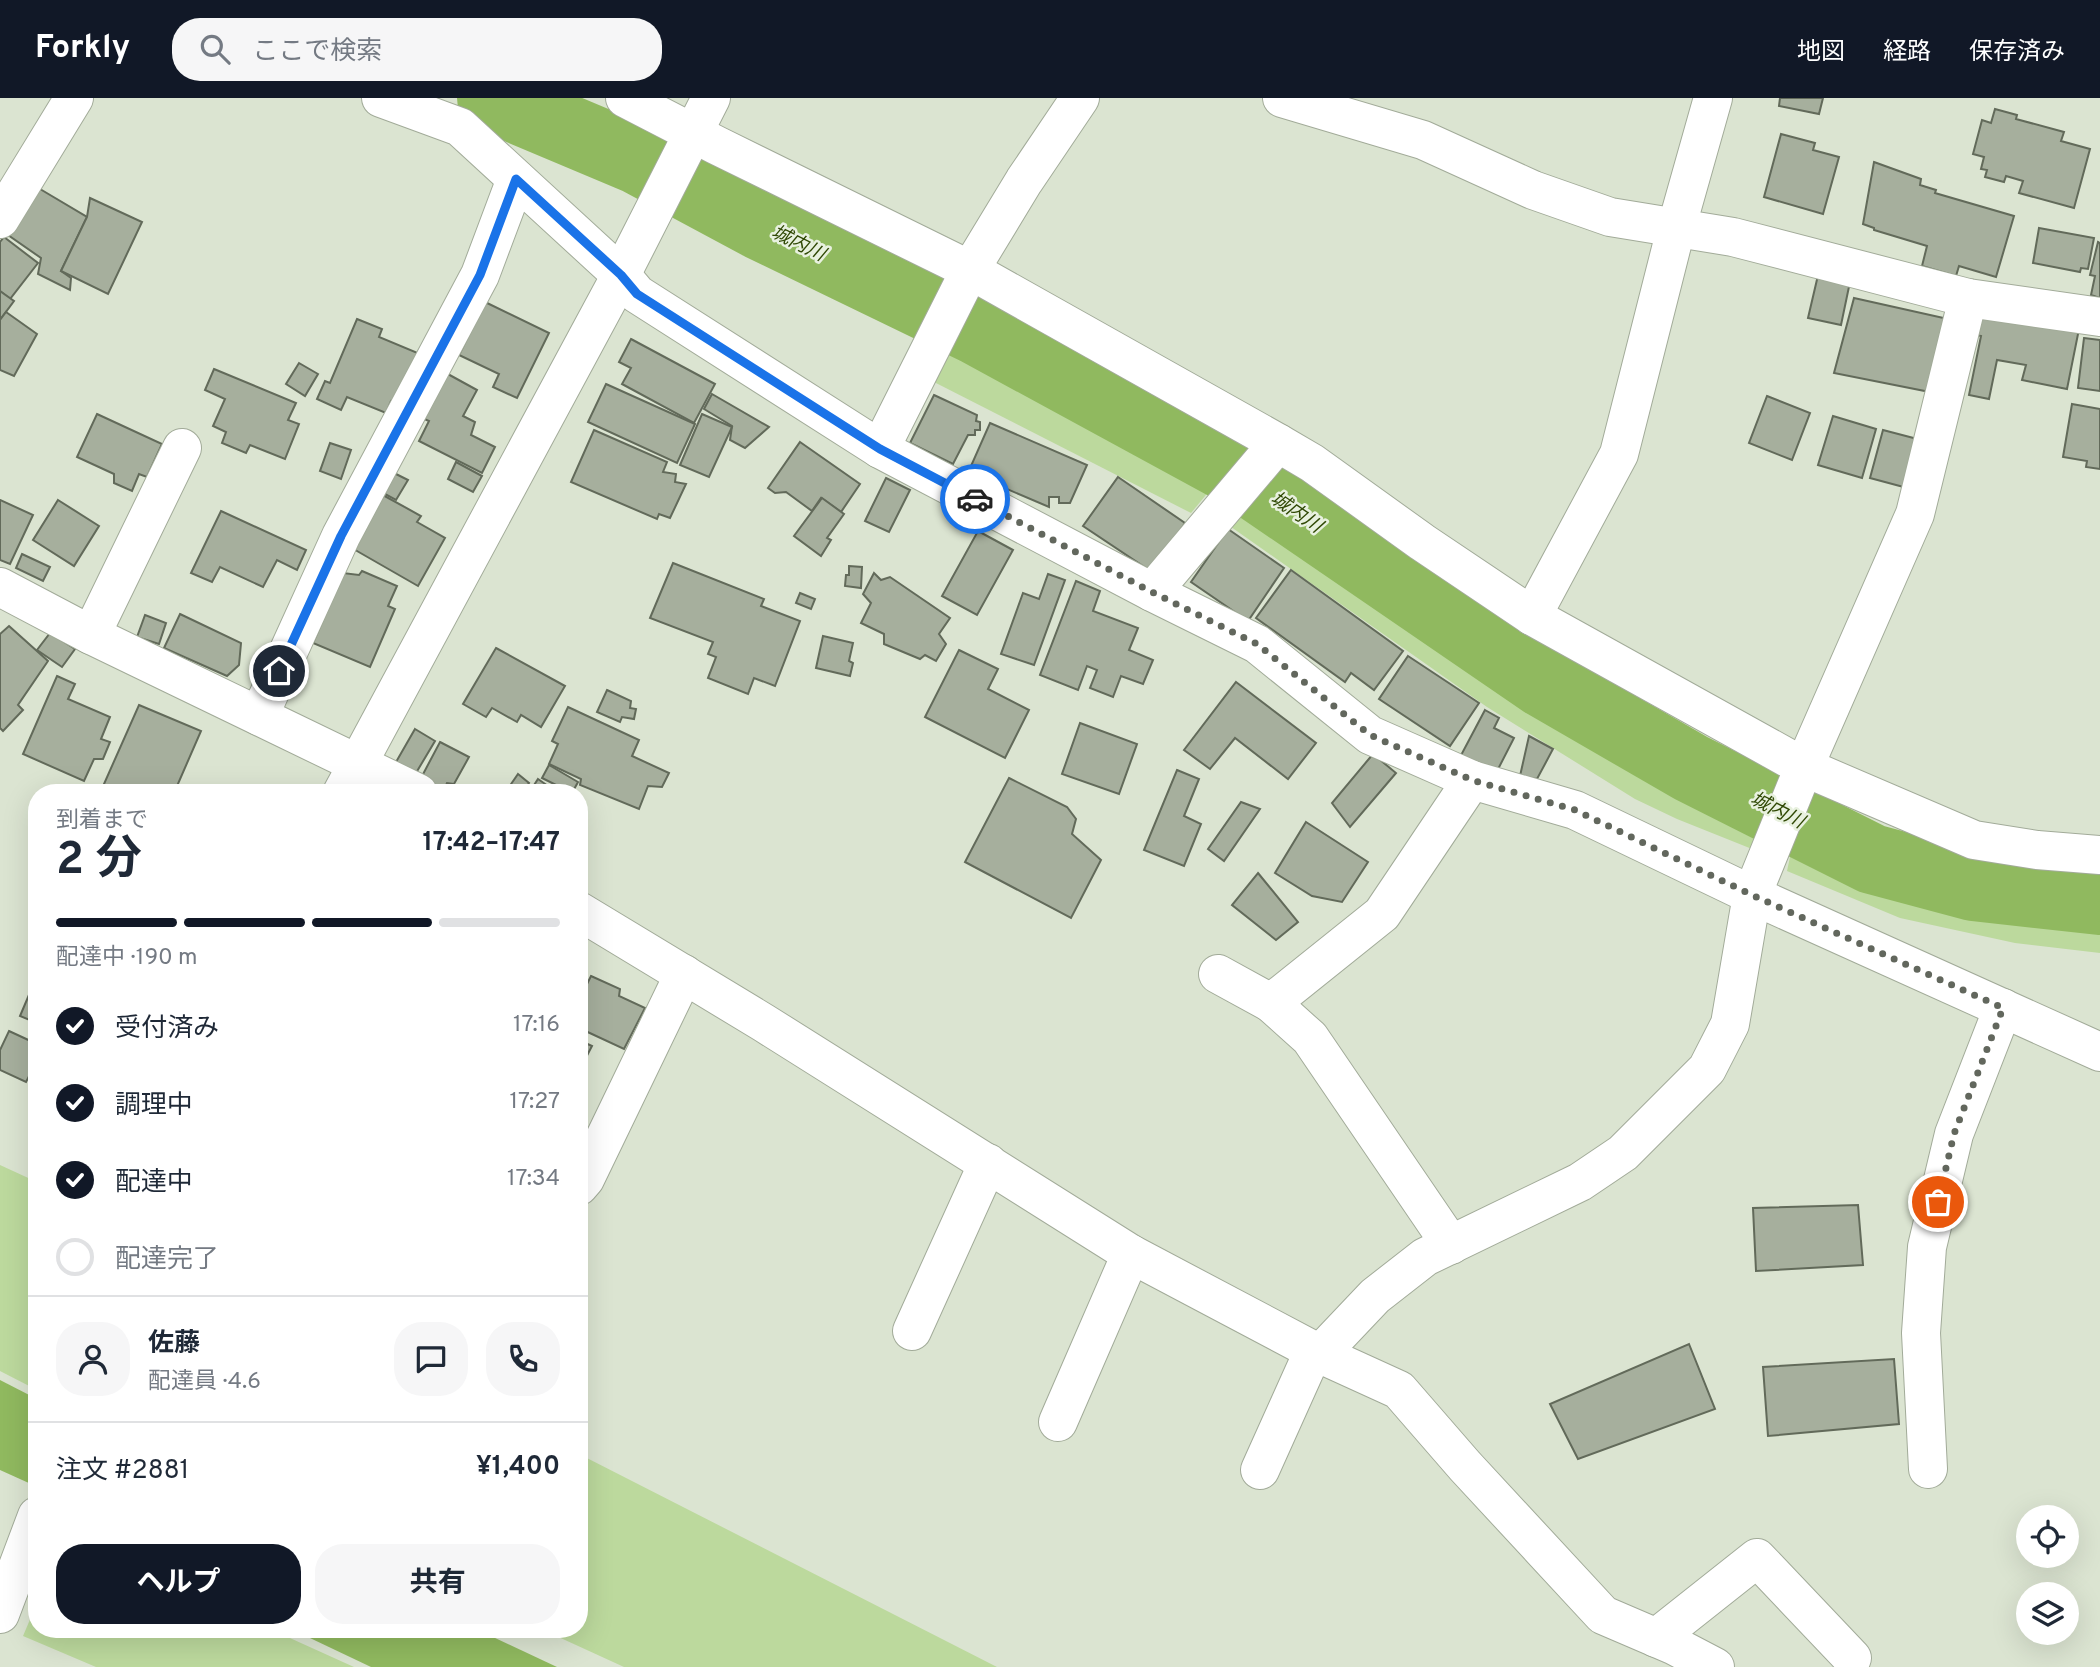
<!DOCTYPE html>
<html lang="ja">
<head>
<meta charset="utf-8">
<style>
  body { margin:0; font-family:Overpass,"Noto Sans JP",sans-serif; background:#f6f6f7; color:#1f2937; height:100vh; display:flex; flex-direction:column; font-size:26px; white-space:nowrap }
  * { box-sizing:border-box; margin:0 }
  p { font-size:23px; color:#747a83 }
  .icon { flex:none; width:38px; height:38px; fill:none; stroke:currentColor; stroke-width:2; stroke-linecap:round; stroke-linejoin:round }
  .map { position:relative; flex:1; overflow:hidden }
  .details { position:absolute; left:28px; top:686px; width:560px; height:854px; display:flex; flex-direction:column; background:#fff; border-radius:28px; box-shadow:0 7px 28px #0002 }
  .details>* { flex:none }
  .buttons { position:absolute; left:2016px; top:1407px; display:grid; gap:14px }
  .buttons a { display:grid; place-items:center; width:63px; height:63px; border-radius:50%; background:#fff; box-shadow:0 7px 28px #0002; font-size:35px }
  .pin { position:absolute; display:grid; place-items:center; width:60px; height:60px; color:#fff; margin:-30px; border:4px solid #fff; border-radius:50%; box-shadow:0 2px 7px #0007 }
  .courier { position:absolute; display:grid; place-items:center; width:70px; height:70px; margin:-35px; border:5px solid #1a73e8; border-radius:50%; background:#fff; color:#222; box-shadow:0 2px 9px #0007 }
  .headline em { font-style:normal; font-weight:700 }
  .headline div { display:flex; flex-direction:column-reverse }
  .headline { display:flex; align-items:center; justify-content:space-between; height:119px; padding:0 28px }
  h1 { font-size:46px; font-weight:700; line-height:52px }
  .bar { display:grid; grid-template-columns:repeat(4,1fr); gap:10px 7px; align-content:center; height:84px; padding:0 28px }
  .bar i { height:9px; border-radius:5px; background:#e0e1e3 }
  .bar .selected { background:#111827 }
  .bar p { grid-column:span 4 }
  .line { display:flex; align-items:center; gap:18px; padding:0 28px; border-top:2px solid #e0e1e3 }
  .line div { flex:1 }
  .round { display:grid; place-items:center; flex:none; width:74px; height:74px; border-radius:28px; background:#f6f6f7 }
  ol { padding:0 28px; list-style:none }
  li { display:flex; align-items:center; gap:21px; height:77px }
  li p { margin-inline-start:auto }
  li .icon { padding:7px; border-radius:50%; background:#111827; color:#fff; stroke-width:4 }
  li:last-child { color:#747a83 }
  li i { width:38px; height:38px; border:4px solid #e0e1e3; border-radius:50% }
  .action { display:flex; gap:14px; margin-top:auto; padding:14px 28px }
  .action a { flex:1; height:80px; border-radius:28px; background:#111827; color:#fff; font-size:28px; font-weight:700; line-height:80px; text-align:center }
  .action a+a { background:#f6f6f7; color:#1f2937 }
  header { display:flex; align-items:center; gap:42px; box-sizing:border-box; height:98px; padding:0 35px; background:#111827; color:#fff }
  header strong { font-size:33px }
  nav { display:flex; gap:38px; margin-inline-start:auto; font-size:24px }
  .search { width:490px; height:63px; background:#f6f6f7; display:flex; align-items:center; gap:18px; box-sizing:border-box; padding:0 24px; border-radius:28px; color:#747a83; font-size:26px }
  .map>svg:first-child { display:block }
  .green { fill:#bcd99d }
  .water { fill:#90b95f }
  .lines { fill:none; stroke-linecap:round; stroke-linejoin:round }
  .river { stroke:#90b95f; stroke-width:70 }
  .building { fill:#a6af9d; stroke:#626a5a; stroke-width:2 }
  .minor-casing { stroke:#a2ab99; stroke-width:40 }
  .minor { stroke:#fff; stroke-width:38 }
  .done { stroke:#62675d; stroke-width:7; stroke-dasharray:0 12.6 }
  .route { stroke:#1a73e8; stroke-width:9 }
  .labels { text-anchor:middle; dominant-baseline:central; stroke-width:5; stroke-linejoin:round; paint-order:stroke }
  .water-label { font-size:19px; font-style:italic; fill:#304905; stroke:#e8f1df }
</style>
</head>
<body>
<header>
<strong>Forkly</strong>
<div class="search"><svg class="icon" aria-label="search" viewBox="0 0 24 24"><circle cx="10" cy="10" r="6"/><path d="M15 15l6 6"/></svg>ここで検索</div>
<nav><a>地図</a><a>経路</a><a>保存済み</a></nav>
</header>
<div class="map">
<svg width="2100" height="1569" viewBox="0 0 2100 1569">
  <rect width="100%" height="100%" fill="#dbe4d1"/>
  <!-- green -->
  <g class="green">
    <polygon points="951,247 1215,386 1191,415 932,283"/>
    <polygon points="1244,405 1445,544 1633,661 1765,726 1752,751 1677,721 1635,701 1487,609 1224,424"/>
    <polygon points="1794,740 1901,779 2000,800 2100,810 2100,855 2015,845 1900,820 1787,773"/>
    <polygon points="0,1067 37,1084 37,1292 0,1273"/>
    <polygon points="579,1356 997,1569 624,1569 541,1531 579,1531"/>
    <polygon points="37,1505 37,1531 270,1531 354,1569 96,1569 23,1538"/>
  </g>
  <!-- water -->
  <g class="water">
    <polygon points="0,1282 37,1301 37,1370 31,1386 0,1372"/>
    <polygon points="291,1531 476,1531 557,1569 371,1569"/>
  </g>
  <g class="lines">
    <!-- river -->
    <polyline class="river" points="492,0 637,61 760,127 977,232 1227,368 1544,585 1691,670 1872,761 1973,788 2100,802"/>
  </g>
  <!-- building -->
  <g class="building">
    <polygon points="1780,0 1823,0 1819,16 1779,8"/>
    <polygon points="1995,11 2017,17 2016,21 2064,34 2061,43 2090,51 2074,110 2019,95 2023,83 2006,78 2004,84 1985,79 1987,72 1981,71 1984,59 1973,56 1982,22 1991,25"/>
    <polygon points="1781,36 1815,45 1813,52 1839,59 1823,116 1764,99"/>
    <polygon points="1874,64 1921,81 1920,87 1936,92 1935,95 2014,118 1996,179 1959,168 1956,178 1922,168 1927,148 1874,132 1874,130 1863,126"/>
    <polygon points="40,91 87,119 61,173 71,180 70,192 38,176 41,160 8,137"/>
    <polygon points="90,100 142,124 108,196 61,173 87,119"/>
    <polygon points="2039,130 2094,140 2088,171 2081,170 2080,174 2033,165"/>
    <polygon points="4,139 38,165 10,201 0,193 0,144"/>
    <polygon points="2098,144 2100,145 2100,200 2091,197 2095,178 2090,177"/>
    <polygon points="1819,173 1851,179 1841,227 1808,220"/>
    <polygon points="0,193 14,203 0,222"/>
    <polygon points="1854,200 1957,223 1940,296 1834,275"/>
    <polygon points="485,204 549,235 517,300 493,289 499,276 459,257"/>
    <polygon points="1971,210 2079,231 2067,291 2022,282 2026,267 1997,262 1989,301 1969,297 1981,238 1967,235"/>
    <polygon points="6,214 37,236 14,278 0,272 0,222"/>
    <polygon points="357,221 382,231 379,239 420,256 399,307 391,303 386,315 347,299 341,312 317,301 325,283 330,285"/>
    <polygon points="2084,240 2100,242 2100,293 2078,290"/>
    <polygon points="631,241 715,286 694,325 622,286 631,270 619,264"/>
    <polygon points="299,265 318,276 305,298 286,286"/>
    <polygon points="214,271 296,305 288,322 299,326 285,361 250,347 246,355 222,345 226,334 213,328 225,301 205,292"/>
    <polygon points="446,275 477,292 463,318 475,324 471,337 495,349 482,375 419,343 429,323 422,320"/>
    <polygon points="606,286 695,326 677,365 588,324"/>
    <polygon points="712,296 769,329 745,350 730,342 732,328 704,311"/>
    <polygon points="934,297 977,317 976,323 980,324 980,332 975,332 975,337 968,337 953,366 910,345"/>
    <polygon points="1767,298 1810,315 1792,362 1749,345"/>
    <polygon points="2072,306 2100,311 2100,371 2086,369 2087,363 2063,359"/>
    <polygon points="97,316 162,346 147,379 139,376 132,393 114,385 114,376 77,359"/>
    <polygon points="702,316 732,329 709,379 680,367"/>
    <polygon points="1833,318 1876,331 1862,380 1818,367"/>
    <polygon points="990,325 1087,367 1070,405 1059,405 1059,399 1049,399 1049,409 986,382 984,374 971,368"/>
    <polygon points="594,332 667,364 663,374 676,376 675,384 686,386 670,420 659,416 657,421 571,384"/>
    <polygon points="1883,332 1925,343 1911,391 1870,380"/>
    <polygon points="800,344 860,386 841,414 821,400 812,413 786,394 775,395 768,390"/>
    <polygon points="330,345 351,352 341,381 320,373"/>
    <polygon points="456,364 482,378 473,394 448,381"/>
    <polygon points="394,375 408,382 396,402 383,395"/>
    <polygon points="1118,379 1185,425 1152,474 1083,428"/>
    <polygon points="886,380 910,392 889,434 865,423"/>
    <polygon points="381,396 421,418 417,424 445,440 418,488 350,449"/>
    <polygon points="822,400 844,416 827,440 831,442 821,458 794,438"/>
    <polygon points="0,402 33,417 10,466 0,462"/>
    <polygon points="58,402 99,428 74,468 33,442"/>
    <polygon points="221,413 306,452 297,472 277,462 263,489 220,469 212,484 191,475"/>
    <polygon points="1228,431 1284,470 1248,523 1191,484"/>
    <polygon points="978,433 1013,452 977,517 942,498"/>
    <polygon points="22,456 50,469 43,483 16,470"/>
    <polygon points="673,465 764,501 761,508 800,523 775,588 754,580 748,596 708,580 716,559 708,556 713,544 650,520"/>
    <polygon points="849,468 862,469 861,490 845,488 846,477 849,477"/>
    <polygon points="1291,472 1403,553 1374,592 1351,575 1345,584 1256,520"/>
    <polygon points="362,473 397,488 388,508 395,511 370,569 313,545 343,475 359,477"/>
    <polygon points="874,475 881,482 890,479 950,520 939,536 946,546 936,563 925,557 920,561 884,546 884,536 861,525 871,505 863,496"/>
    <polygon points="1048,476 1065,482 1034,567 1001,556 1023,495 1039,501"/>
    <polygon points="1076,483 1100,493 1093,513 1138,530 1129,552 1153,562 1143,586 1121,578 1113,599 1090,590 1097,572 1087,568 1078,592 1040,577"/>
    <polygon points="800,495 815,501 811,511 796,505"/>
    <polygon points="180,516 241,545 239,567 227,578 164,550"/>
    <polygon points="145,517 166,525 159,546 137,539"/>
    <polygon points="9,528 48,563 18,607 23,612 3,633 0,630 0,536"/>
    <polygon points="50,535 75,551 62,569 37,552"/>
    <polygon points="823,538 853,545 849,563 853,565 850,578 816,570"/>
    <polygon points="496,550 565,588 541,629 521,617 517,624 492,610 486,619 463,606"/>
    <polygon points="959,552 998,571 988,591 1029,612 1005,660 925,619"/>
    <polygon points="1408,558 1479,605 1450,648 1379,601"/>
    <polygon points="57,578 75,586 68,601 110,619 101,641 110,644 103,661 94,661 84,683 23,656"/>
    <polygon points="1236,584 1316,645 1288,681 1235,640 1210,671 1184,652"/>
    <polygon points="607,592 631,603 630,610 636,611 634,621 622,619 620,624 597,614"/>
    <polygon points="139,607 201,633 174,695 100,695"/>
    <polygon points="568,609 639,642 632,658 669,675 662,689 648,688 639,711 580,687 581,681 549,666 558,646 552,643"/>
    <polygon points="1485,612 1499,620 1494,630 1514,640 1494,679 1459,661"/>
    <polygon points="1080,625 1137,646 1119,696 1062,676"/>
    <polygon points="415,631 435,643 416,675 396,664"/>
    <polygon points="1529,638 1553,651 1537,681 1520,678"/>
    <polygon points="440,644 469,659 454,686 447,685 444,692 421,680"/>
    <polygon points="1373,656 1396,675 1350,729 1332,705"/>
    <polygon points="549,667 578,684 572,695 542,680"/>
    <polygon points="1177,672 1199,681 1184,718 1201,726 1184,768 1144,752"/>
    <polygon points="518,676 529,685 522,695 517,695 509,689"/>
    <polygon points="1009,680 1067,709 1076,721 1072,736 1101,762 1071,820 965,764"/>
    <polygon points="538,681 558,695 529,695"/>
    <polygon points="1241,704 1260,711 1224,763 1208,751"/>
    <polygon points="1306,724 1368,764 1342,804 1312,798 1275,775"/>
    <polygon points="1258,775 1298,824 1276,842 1232,807"/>
    <polygon points="37,878 37,925 20,918"/>
    <polygon points="591,878 620,891 619,898 645,910 624,951 579,930 579,902"/>
    <polygon points="9,933 37,946 37,963 26,984 0,972 0,952"/>
    <polygon points="579,942 592,948 579,973"/>
    <polygon points="1858,1107 1863,1167 1756,1173 1753,1110"/>
    <polygon points="1689,1246 1715,1311 1578,1361 1550,1306"/>
    <polygon points="1894,1261 1899,1326 1768,1338 1763,1269"/>
  </g>
  <g class="lines">
    <!-- minor casing -->
    <g class="minor-casing">
      <g id="minor">
        <polyline points="381,0 460,29 621,177 637,196 880,351 1152,494 1257,546 1370,637 1472,682 1575,712 1752,797 2100,954"/>
        <polyline points="625,0 716,47 970,172 1278,345 1312,365 1422,444 1532,518 1804,669 1974,742 2037,752 2100,757"/>
        <polyline points="1282,0 1423,42 1533,92 1610,119 1733,139 1968,200 2100,219"/>
        <polyline points="0,121 74,0"/>
        <polyline points="880,351 970,172 1024,83 1080,0"/>
        <polyline points="0,489 91,537 182,350"/>
        <polyline points="1152,494 1278,345"/>
        <polyline points="1532,518 1619,356 1676,131 1713,0"/>
        <polyline points="91,537 418,695"/>
        <polyline points="259,618 341,438 480,177 516,81"/>
        <polyline points="342,695 621,177 711,0"/>
        <polyline points="579,813 764,925 1131,1156 1320,1256 1399,1292 1465,1368 1603,1517 1673,1547 1715,1569"/>
        <polyline points="1218,876 1271,905 1382,816 1472,682"/>
        <polyline points="1271,905 1310,940 1451,1147"/>
        <polyline points="579,1088 585,1081 684,876"/>
        <polyline points="912,1233 988,1065"/>
        <polyline points="1058,1324 1131,1156"/>
        <polyline points="1928,1371 1921,1235 1927,1149 1954,1036 2003,910"/>
        <polyline points="1260,1372 1309,1263 1320,1256 1375,1198 1425,1159 1580,1084 1623,1055 1707,971 1730,926 1752,797 1804,669 1915,416 1968,200"/>
        <polyline points="0,1516 37,1418"/>
        <polyline points="1656,1540 1757,1460 1852,1560"/>
      </g>
    </g>
    <!-- minor -->
    <use href="#minor" class="minor"/>
  </g>
  <g class="lines">
    <!-- done -->
    <polyline class="done" points="975,401 1152,494 1257,546 1370,637 1472,682 1575,712 1752,797 2003,910 1954,1036 1938,1104"/>
    <!-- route -->
    <polyline class="route" points="279,573 341,438 480,177 516,81 621,177 637,196 880,351 975,401"/>
  </g>
  <g class="labels">
    <!-- water labels -->
    <g class="water-label">
      <text transform="translate(798 146) rotate(26)">城内川</text>
      <text transform="translate(1296 415) rotate(34)">城内川</text>
      <text transform="translate(1777 713) rotate(27)">城内川</text>
    </g>
  </g>
</svg>
<div class="buttons">
<a><svg class="icon" aria-label="locate" viewBox="0 0 24 24"><circle cx="12" cy="12" r="6"/><path d="M12 2v4M12 18v4M2 12h4M18 12h4"/></svg></a>
<a><svg class="icon" aria-label="layers" viewBox="0 0 24 24"><path d="M12 4l9 5-9 5-9-5zM3 14l9 5 9-5"/></svg></a>
</div>
<div class="pin" style="left:1938px;top:1104px;background:#ea580c"><svg class="icon" aria-label="bag" viewBox="0 0 24 24"><path d="M5 8h14l-1 12H6zM9 8a3 3 0 0 1 6 0"/></svg></div>
<div class="pin" style="left:279px;top:573px;background:#1f2937"><svg class="icon" aria-label="home" viewBox="0 0 24 24"><path d="M3 11l9-7 9 7M6 9v11h12V9"/></svg></div>
<div class="courier" style="left:975px;top:401px"><svg class="icon" aria-label="car" viewBox="0 0 24 24"><path d="M5 17H2v-5l4-1 3-4h7l3 4 3 1v5h-3M9 17h6M6 11h13"/><circle cx="7" cy="17" r="2"/><circle cx="17" cy="17" r="2"/></svg></div>
<section class="details">
<div class="headline"><div><h1>2 分</h1><p>到着まで</p></div><em>17:42–17:47</em></div>
<div class="bar"><i class="selected"></i><i class="selected"></i><i class="selected"></i><i></i><p>配達中 · 190 m</p></div>
<ol>
<li><svg class="icon" aria-label="check" viewBox="0 0 24 24"><path d="M5 12l5 5 9-10"/></svg>受付済み<p>17:16</p></li>
<li><svg class="icon" aria-label="check" viewBox="0 0 24 24"><path d="M5 12l5 5 9-10"/></svg>調理中<p>17:27</p></li>
<li><svg class="icon" aria-label="check" viewBox="0 0 24 24"><path d="M5 12l5 5 9-10"/></svg>配達中<p>17:34</p></li>
<li><i></i>配達完了</li>
</ol>
<div class="line" style="height:126px"><a class="round"><svg class="icon" aria-label="person" viewBox="0 0 24 24"><circle cx="12" cy="8" r="4"/><path d="M4 21q1-7 8-7t8 7"/></svg></a><div><b>佐藤</b><p>配達員 · 4.6</p></div><a class="round"><svg class="icon" aria-label="chat" viewBox="0 0 24 24"><path d="M4 5h16v11H9l-5 4z"/></svg></a><a class="round"><svg class="icon" aria-label="phone" viewBox="0 0 24 24"><path d="M5 4h4l2 5-3 2q2 4 5 5l2-3 5 2v4C11 20 4 13 5 4z"/></svg></a></div>
<div class="line" style="height:91px"><div>注文 #2881</div><b>¥1,400</b></div>
<div class="action"><a>ヘルプ</a><a>共有</a></div>
</section>
</div>
</body>
</html>
